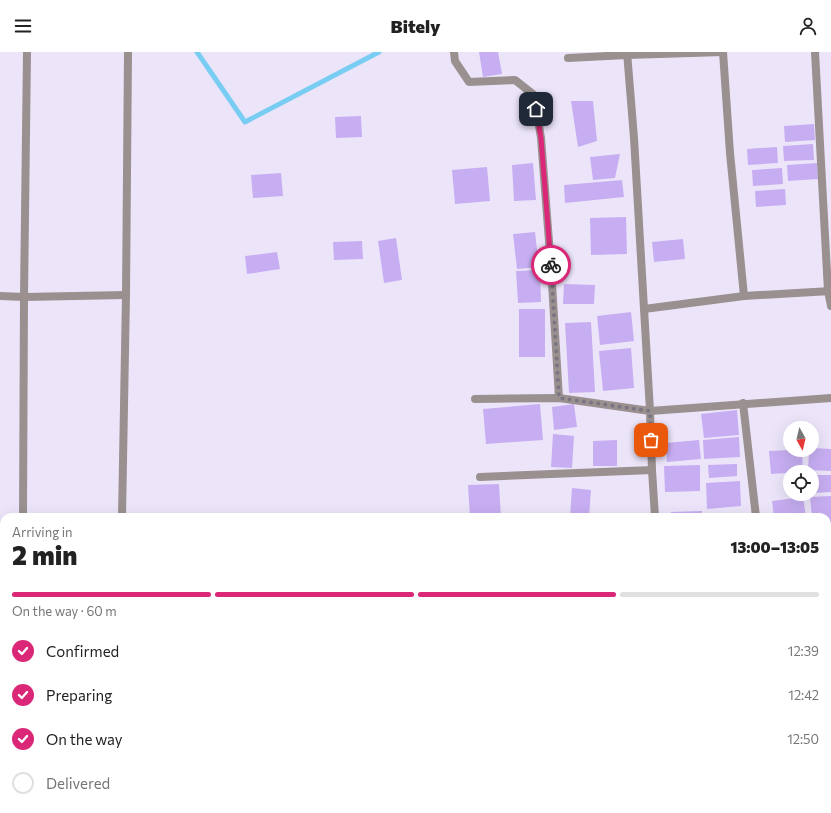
<!DOCTYPE html>
<html lang="en">
<head>
<meta charset="utf-8">
<style>
  body { margin:0; font-family:Commissioner,sans-serif; background:#f6f6f6; color:#222; height:100vh; display:flex; flex-direction:column; font-size:15px; white-space:nowrap }
  * { box-sizing:border-box; margin:0 }
  p { font-size:13px; color:#767676 }
  .icon { flex:none; width:22px; height:22px; fill:none; stroke:currentColor; stroke-width:2; stroke-linecap:round; stroke-linejoin:round }
  .map { position:relative; flex:1; overflow:hidden }
  .panel { position:absolute; left:0px; top:461px; width:831px; height:300px; display:flex; flex-direction:column; background:#fff; border-radius:12px 12px 0 0; box-shadow:0 4px 16px #0002 }
  .panel>* { flex:none }
  .needle { width:26px; rotate:172deg }
  .controls { position:absolute; left:783px; top:369px; display:grid; gap:8px }
  .controls a { display:grid; place-items:center; width:36px; height:36px; border-radius:50%; background:#fff; box-shadow:0 4px 16px #0002; font-size:20px }
  .pin { position:absolute; display:grid; place-items:center; width:34px; height:34px; color:#fff; margin:-17px; border-radius:8px; box-shadow:0 2px 6px #0006 }
  .courier { position:absolute; display:grid; place-items:center; width:40px; height:40px; margin:-20px; border:3px solid #db2777; border-radius:50%; background:#fff; color:#222; box-shadow:0 1px 5px #0007 }
  .head em { font-style:normal; font-weight:800 }
  .head div { display:flex; flex-direction:column-reverse }
  .head { display:flex; align-items:center; justify-content:space-between; height:68px; padding:0 12px }
  h1 { font-size:26px; font-weight:800; line-height:30px }
  .bar { display:grid; grid-template-columns:repeat(4,1fr); gap:6px 4px; align-content:center; height:48px; padding:0 12px }
  .bar i { height:5px; border-radius:3px; background:#e0e0e0 }
  .bar .on { background:#db2777 }
  .bar p { grid-column:span 4 }
  ol { padding:0 12px; list-style:none }
  li { display:flex; align-items:center; gap:12px; height:44px }
  li p { margin-inline-start:auto }
  li .icon { padding:4px; border-radius:50%; background:#db2777; color:#fff; stroke-width:4 }
  li:last-child { color:#767676 }
  li i { width:22px; height:22px; border:2px solid #e0e0e0; border-radius:50% }
  header { display:flex; justify-content:space-between; align-items:center; height:52px; padding:0 12px; background:#fff; font-size:18px; font-weight:800 }
  .map>svg:first-child { display:block }
  .lines { fill:none; stroke-linecap:round; stroke-linejoin:round }
  .stream { stroke:#79cdf2; stroke-width:5 }
  .building { fill:#c7aef2 }
  .street { stroke:#9a908f; stroke-width:8 }
  .done { stroke:#797581; stroke-width:4; stroke-dasharray:0 7.2 }
  .route { stroke:#db2777; stroke-width:5 }
</style>
</head>
<body>
<header><svg class="icon" aria-label="menu" viewBox="0 0 24 24"><path d="M4 6h16M4 12h16M4 18h16"/></svg>Bitely<svg class="icon" aria-label="person" viewBox="0 0 24 24"><circle cx="12" cy="8" r="4"/><path d="M4 21q1-7 8-7t8 7"/></svg></header>
<div class="map">
<svg width="831" height="761" viewBox="0 0 831 761">
  <rect width="100%" height="100%" fill="#ece5fa"/>
  <g class="lines">
    <!-- stream -->
    <polyline class="stream" points="197,0 245,70 379,0"/>
  </g>
  <!-- building -->
  <g class="building">
    <polygon points="479,0 498,0 502,22 483,25"/>
    <polygon points="571,49 593,49 597,89 578,95"/>
    <polygon points="361,64 362,85 336,86 335,65"/>
    <polygon points="814,72 815,88 785,90 784,74"/>
    <polygon points="813,92 814,108 784,109 783,94"/>
    <polygon points="777,95 778,111 748,113 747,97"/>
    <polygon points="620,102 615,126 593,128 590,105"/>
    <polygon points="533,111 536,148 514,149 512,113"/>
    <polygon points="817,111 818,127 788,129 787,113"/>
    <polygon points="487,115 490,149 455,152 452,118"/>
    <polygon points="782,116 783,132 753,134 752,118"/>
    <polygon points="281,121 283,144 253,146 251,123"/>
    <polygon points="622,128 624,145 565,151 564,133"/>
    <polygon points="785,137 786,153 756,155 755,139"/>
    <polygon points="626,165 627,202 591,203 590,166"/>
    <polygon points="535,180 539,215 517,217 513,182"/>
    <polygon points="396,186 402,228 384,231 378,189"/>
    <polygon points="683,187 685,207 654,210 652,190"/>
    <polygon points="362,189 363,207 334,208 333,190"/>
    <polygon points="277,200 280,217 247,222 245,204"/>
    <polygon points="540,218 541,250 518,251 516,219"/>
    <polygon points="564,232 595,233 594,252 563,252"/>
    <rect x="519" y="257" width="26" height="48"/>
    <polygon points="631,260 634,289 600,293 597,264"/>
    <polygon points="591,270 595,340 569,341 565,271"/>
    <polygon points="631,296 634,336 603,339 599,299"/>
    <polygon points="540,352 543,388 486,392 483,357"/>
    <polygon points="574,352 577,375 554,378 552,355"/>
    <polygon points="737,358 739,383 704,386 701,362"/>
    <polygon points="553,382 574,384 572,416 551,415"/>
    <polygon points="739,385 740,405 704,407 703,388"/>
    <polygon points="617,388 617,414 593,414 593,389"/>
    <polygon points="699,388 701,407 667,410 666,391"/>
    <polygon points="812,396 831,397 831,419 808,418 809,398 812,398"/>
    <polygon points="790,398 802,398 803,420 771,422 769,399"/>
    <polygon points="737,412 737,424 709,426 708,413"/>
    <polygon points="700,413 700,439 665,440 664,414"/>
    <polygon points="812,423 831,423 831,440 813,441"/>
    <polygon points="740,429 741,454 707,457 706,431"/>
    <polygon points="499,432 501,465 470,465 468,433"/>
    <polygon points="572,436 591,438 589,465 570,465"/>
    <polygon points="831,444 831,476 827,477 827,465 812,465 810,445"/>
    <polygon points="803,445 806,465 774,465 772,449"/>
    <polygon points="702,459 702,465 672,465 671,460"/>
    <rect x="827" y="480" width="4" height="13"/>
  </g>
  <g class="lines">
    <!-- street -->
    <g class="street">
      <polyline points="454,0 455,9 469,30 515,28 534,43 541,86 551,215 559,346"/>
      <polyline points="627,0 634,86 650,359 831,346"/>
      <polyline points="723,0 730,101 744,244"/>
      <polyline points="815,0 828,239 831,254"/>
      <polyline points="568,6 627,3 723,0"/>
      <polyline points="0,244 24,245 126,243"/>
      <polyline points="644,257 744,244 831,239"/>
      <polyline points="475,347 559,346 650,359 652,418 655,465"/>
      <polyline points="743,351 756,465"/>
      <polyline points="480,425 652,418"/>
      <polyline points="23,465 24,245 27,0"/>
      <polyline points="122,465 126,243 128,0"/>
      <polyline points="0,558 4,558"/>
      <polyline points="827,593 831,593"/>
      <polyline points="27,757 27,761"/>
      <polyline points="122,757 122,761"/>
      <polyline points="290,757 291,761"/>
      <polyline points="391,757 391,761"/>
      <polyline points="201,761 201,757"/>
      <polyline points="483,761 484,757"/>
      <polyline points="775,761 776,757"/>
    </g>
  </g>
  <g class="lines">
    <!-- done -->
    <polyline class="done" points="551,213 559,346 650,359 651,388"/>
    <!-- route -->
    <polyline class="route" points="536,57 541,86 551,213"/>
  </g>
</svg>
<div class="controls">
<a><svg class="needle" viewBox="-14 -14 28 28"><path d="M0-13l5 13h-10z" fill="#e53935"/><path d="M0 13l5-13h-10z" fill="#767676"/></svg></a>
<a><svg class="icon" aria-label="locate" viewBox="0 0 24 24"><circle cx="12" cy="12" r="6"/><path d="M12 2v4M12 18v4M2 12h4M18 12h4"/></svg></a>
</div>
<div class="pin" style="left:651px;top:388px;background:#ea580c"><svg class="icon" aria-label="bag" viewBox="0 0 24 24"><path d="M5 8h14l-1 12H6zM9 8a3 3 0 0 1 6 0"/></svg></div>
<div class="pin" style="left:536px;top:57px;background:#1f2937"><svg class="icon" aria-label="home" viewBox="0 0 24 24"><path d="M3 11l9-7 9 7M6 9v11h12V9"/></svg></div>
<div class="courier" style="left:551px;top:213px"><svg class="icon" aria-label="bike" viewBox="0 0 24 24"><circle cx="6" cy="16" r="4"/><circle cx="18" cy="16" r="4"/><path d="M6 16l4-8h5l3 8M10 8l3 8H6M13 5h3"/></svg></div>
<section class="panel">
<div class="head"><div><h1>2 min</h1><p>Arriving in</p></div><em>13:00–13:05</em></div>
<div class="bar"><i class="on"></i><i class="on"></i><i class="on"></i><i></i><p>On the way · 60 m</p></div>
<ol>
<li><svg class="icon" aria-label="check" viewBox="0 0 24 24"><path d="M5 12l5 5 9-10"/></svg>Confirmed<p>12:39</p></li>
<li><svg class="icon" aria-label="check" viewBox="0 0 24 24"><path d="M5 12l5 5 9-10"/></svg>Preparing<p>12:42</p></li>
<li><svg class="icon" aria-label="check" viewBox="0 0 24 24"><path d="M5 12l5 5 9-10"/></svg>On the way<p>12:50</p></li>
<li><i></i>Delivered</li>
</ol>
</section>
</div>
</body>
</html>
